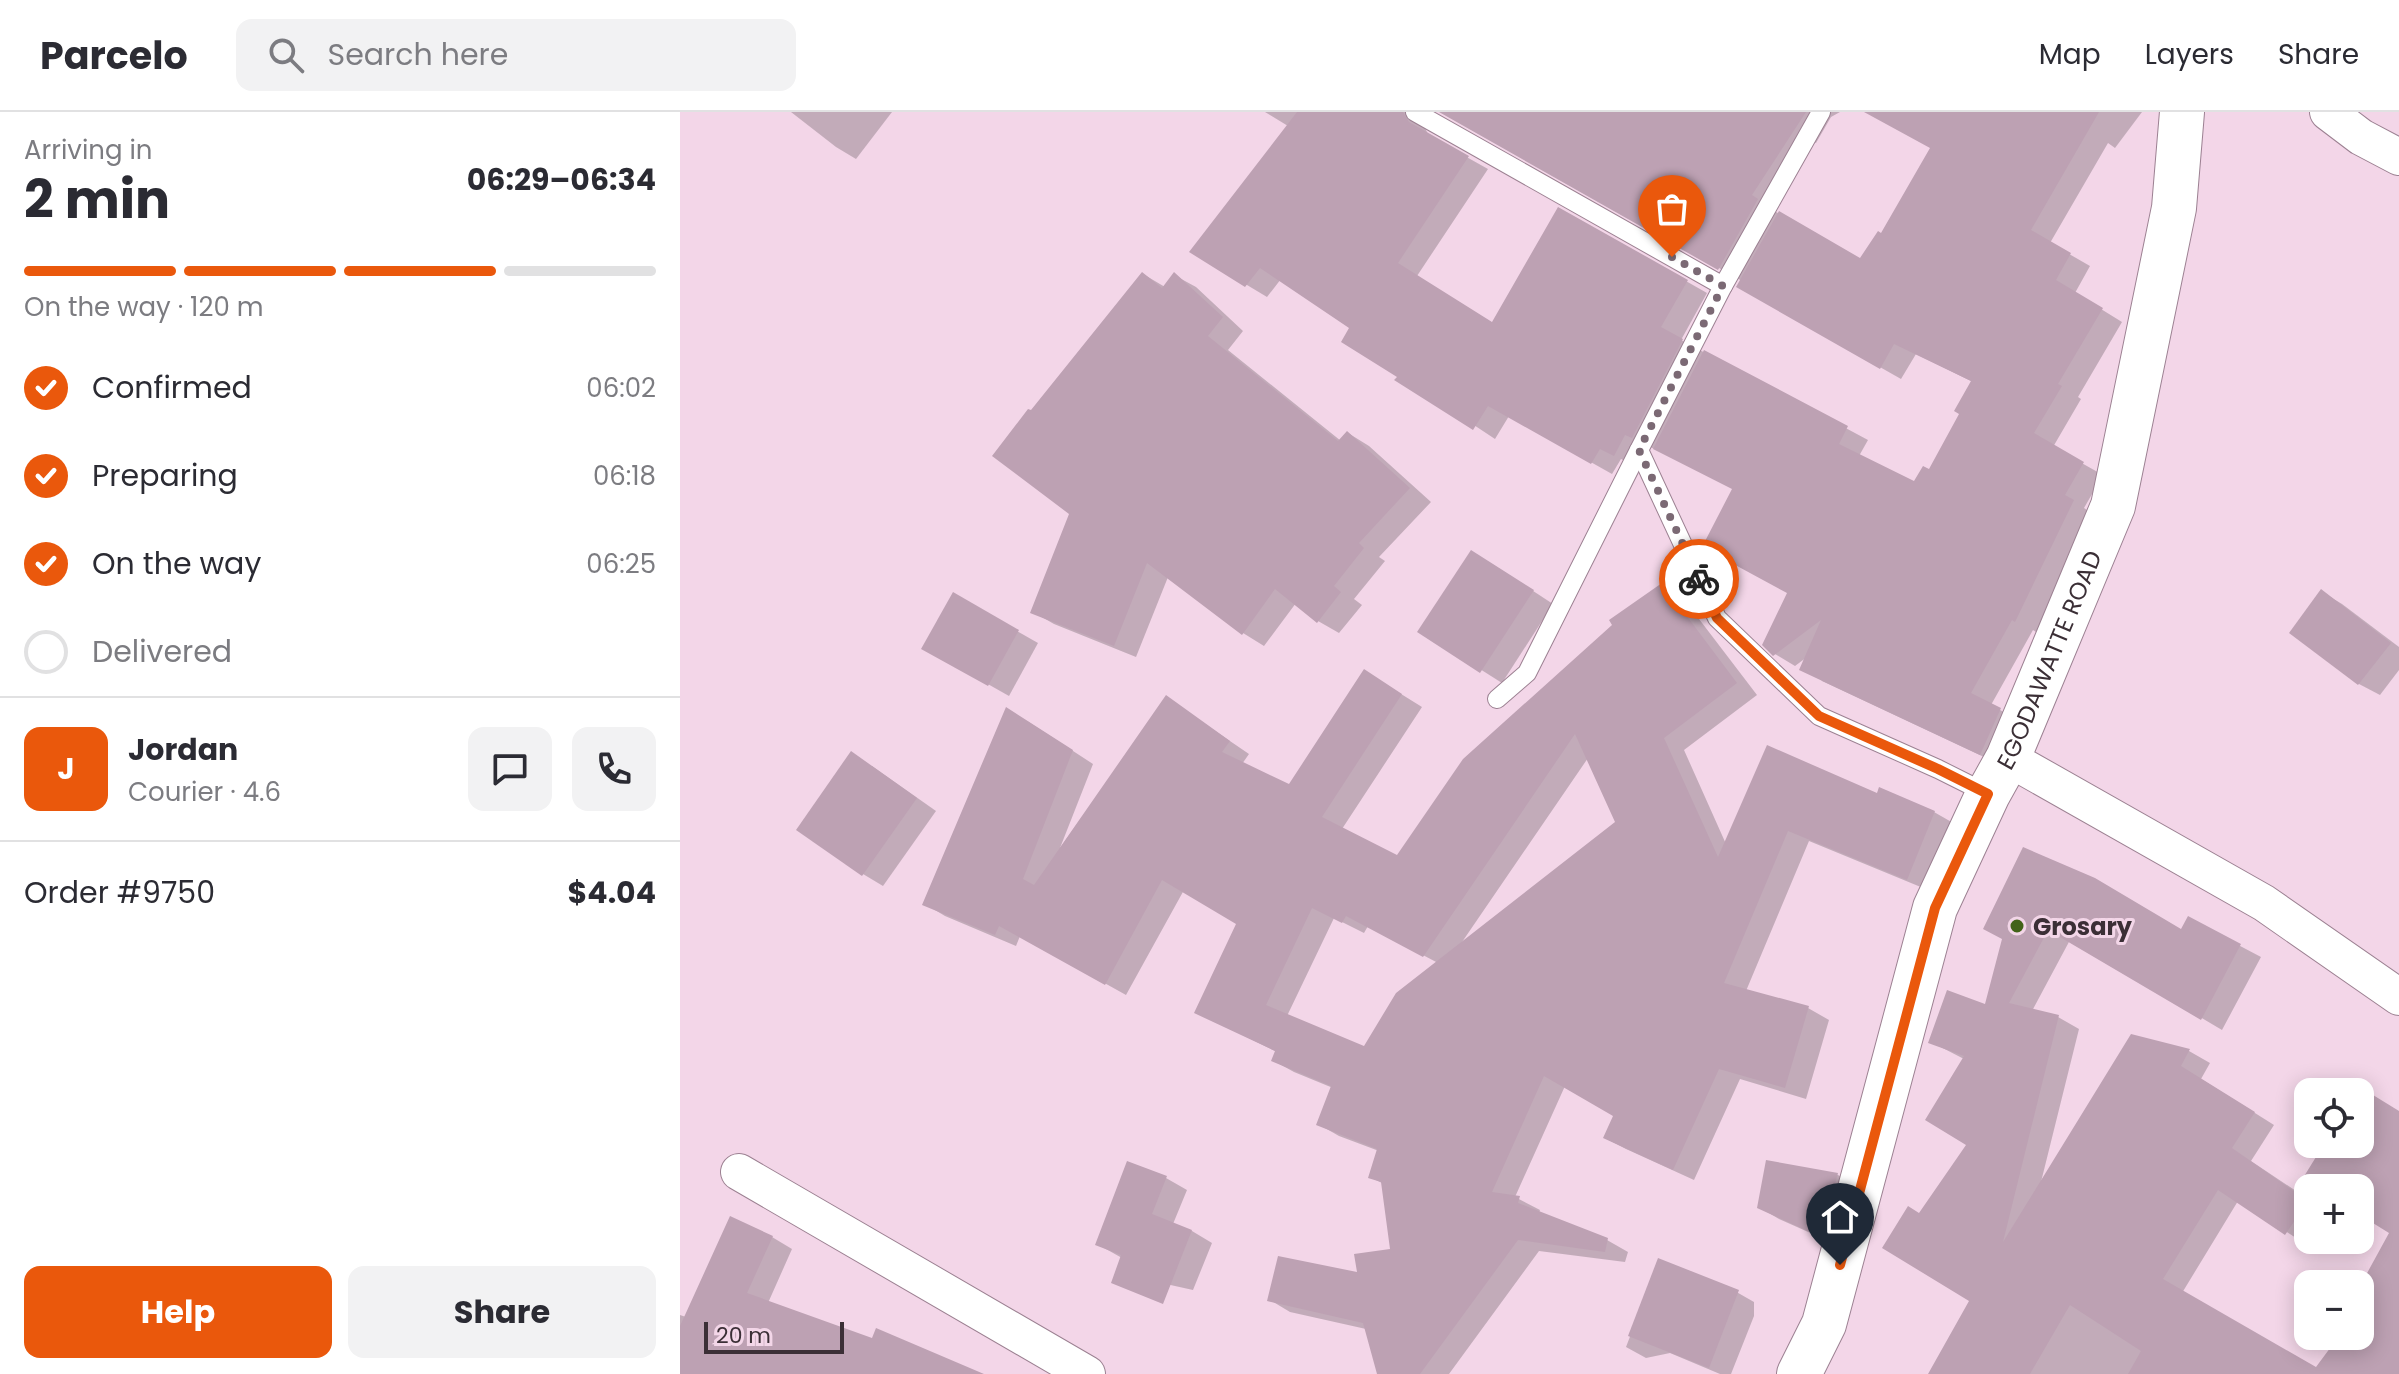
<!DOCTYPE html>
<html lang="en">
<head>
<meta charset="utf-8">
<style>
  body { margin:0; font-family:Poppins,sans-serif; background:#f2f2f3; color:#2b2b33; height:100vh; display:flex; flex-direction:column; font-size:30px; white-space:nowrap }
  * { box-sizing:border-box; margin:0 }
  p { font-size:26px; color:#7c7c81 }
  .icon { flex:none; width:44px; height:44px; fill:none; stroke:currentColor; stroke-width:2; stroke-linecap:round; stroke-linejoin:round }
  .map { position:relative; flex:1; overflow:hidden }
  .details { display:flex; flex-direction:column; background:#fff; width:680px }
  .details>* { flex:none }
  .controls { position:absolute; left:1614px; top:966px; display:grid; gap:16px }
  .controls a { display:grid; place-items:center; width:80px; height:80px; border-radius:16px; background:#fff; box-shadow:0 4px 20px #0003; font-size:40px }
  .scale { position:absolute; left:24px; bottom:20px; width:140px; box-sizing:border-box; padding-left:8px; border:4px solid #3b2f36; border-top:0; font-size:22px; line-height:28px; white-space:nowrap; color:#3b2f36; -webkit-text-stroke:6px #f3d6e8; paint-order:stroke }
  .pin { position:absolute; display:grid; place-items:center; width:68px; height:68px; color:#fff; margin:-82px -34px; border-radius:50% 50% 50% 0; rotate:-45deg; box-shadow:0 0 8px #0007 }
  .pin .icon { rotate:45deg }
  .courier { position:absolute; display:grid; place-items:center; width:80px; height:80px; margin:-40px; border:6px solid #ea580c; border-radius:50%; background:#fff; color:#222; box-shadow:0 2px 10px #0007 }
  .summary em { font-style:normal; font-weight:700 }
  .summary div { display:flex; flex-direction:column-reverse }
  .summary { display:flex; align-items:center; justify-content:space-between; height:136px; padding:0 24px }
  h1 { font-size:52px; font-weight:700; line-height:60px }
  .bar { display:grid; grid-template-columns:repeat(4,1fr); gap:12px 8px; align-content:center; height:96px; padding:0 24px }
  .bar i { height:10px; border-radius:6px; background:#e1e1e2 }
  .bar .current { background:#ea580c }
  .bar p { grid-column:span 4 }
  .line { display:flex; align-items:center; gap:20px; padding:0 24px; border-top:2px solid #e1e1e2 }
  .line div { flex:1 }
  .round { display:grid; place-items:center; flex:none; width:84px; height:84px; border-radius:16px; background:#f2f2f3 }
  ol { padding:0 24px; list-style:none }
  li { display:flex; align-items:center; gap:24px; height:88px }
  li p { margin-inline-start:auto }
  li .icon { padding:8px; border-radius:50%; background:#ea580c; color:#fff; stroke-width:4 }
  li:last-child { color:#7c7c81 }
  li i { width:44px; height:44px; border:4px solid #e1e1e2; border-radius:50% }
  .action { display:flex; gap:16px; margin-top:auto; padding:16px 24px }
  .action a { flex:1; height:92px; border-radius:16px; background:#ea580c; color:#fff; font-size:32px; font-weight:700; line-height:92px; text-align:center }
  .action a+a { background:#f2f2f3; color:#2b2b33 }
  header { display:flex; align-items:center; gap:48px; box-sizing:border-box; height:112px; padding:0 40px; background:#fff; border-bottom:2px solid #e1e1e2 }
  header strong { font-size:38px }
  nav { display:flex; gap:44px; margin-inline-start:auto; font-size:28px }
  .search { width:560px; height:72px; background:#f2f2f3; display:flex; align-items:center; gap:20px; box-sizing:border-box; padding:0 28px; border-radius:16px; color:#7c7c81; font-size:30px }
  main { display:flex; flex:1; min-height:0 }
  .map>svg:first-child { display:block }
  .shadow { fill:#0003; fill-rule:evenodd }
  .building { fill:#bda1b3; fill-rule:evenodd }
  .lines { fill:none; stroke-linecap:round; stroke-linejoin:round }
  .lane-casing { stroke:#9c8192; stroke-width:20 }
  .street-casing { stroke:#9c8192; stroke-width:38 }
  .secondary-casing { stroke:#9c8192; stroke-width:46 }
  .lane { stroke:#fff; stroke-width:18 }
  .street { stroke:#fff; stroke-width:36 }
  .secondary { stroke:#fff; stroke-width:44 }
  .done { stroke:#7b6974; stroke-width:8; stroke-dasharray:0 14.4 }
  .route { stroke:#ea580c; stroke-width:10 }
  .poi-dot { fill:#426319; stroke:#f3d6e8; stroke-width:3 }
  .labels { text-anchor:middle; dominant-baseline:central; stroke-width:6; stroke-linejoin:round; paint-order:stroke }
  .street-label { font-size:24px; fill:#3b2f36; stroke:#f3d6e8 }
  .poi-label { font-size:24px; font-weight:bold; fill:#3b2f36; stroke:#f3d6e8; text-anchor:start }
</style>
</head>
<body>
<header>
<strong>Parcelo</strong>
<div class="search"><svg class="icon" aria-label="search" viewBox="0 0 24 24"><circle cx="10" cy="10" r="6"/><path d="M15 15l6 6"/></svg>Search here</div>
<nav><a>Map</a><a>Layers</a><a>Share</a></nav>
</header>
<main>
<section class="details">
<div class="summary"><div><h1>2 min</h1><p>Arriving in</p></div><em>06:29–06:34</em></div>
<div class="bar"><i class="current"></i><i class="current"></i><i class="current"></i><i></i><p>On the way · 120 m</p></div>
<ol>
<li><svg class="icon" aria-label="check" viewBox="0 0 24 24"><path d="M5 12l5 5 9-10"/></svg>Confirmed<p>06:02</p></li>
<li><svg class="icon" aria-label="check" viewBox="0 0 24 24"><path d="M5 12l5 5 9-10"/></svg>Preparing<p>06:18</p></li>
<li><svg class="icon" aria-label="check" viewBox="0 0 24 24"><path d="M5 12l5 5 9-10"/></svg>On the way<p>06:25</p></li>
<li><i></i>Delivered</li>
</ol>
<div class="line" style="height:144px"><b class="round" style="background:#ea580c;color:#fff">J</b><div><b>Jordan</b><p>Courier · 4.6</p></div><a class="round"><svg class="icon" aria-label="chat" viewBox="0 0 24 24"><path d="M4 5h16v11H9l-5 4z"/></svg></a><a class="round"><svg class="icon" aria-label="phone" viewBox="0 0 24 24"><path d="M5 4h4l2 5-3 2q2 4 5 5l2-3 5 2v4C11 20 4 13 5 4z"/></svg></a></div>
<div class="line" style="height:104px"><div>Order #9750</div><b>$4.04</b></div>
<div class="action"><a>Help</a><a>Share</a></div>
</section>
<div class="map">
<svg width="1719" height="1262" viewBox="0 0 1719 1262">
  <rect width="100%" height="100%" fill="#f3d6e8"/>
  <!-- shadow -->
  <g class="shadow">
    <polygon points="111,0 212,0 176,47 156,35"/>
    <polygon points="585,0 752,0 743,12 749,24 808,57 737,164 814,212 879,97 1027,181 1001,228 1188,328 1179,344 1235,371 1250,360 1282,301 1293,270 1236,242 1221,267 1059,175 1062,169 762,0 1160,0 1151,5 1136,31 1134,30 1091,97 1181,149 1202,124 1253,36 1187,0 1462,0 1435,36 1428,31 1370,131 1410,154 1395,181 1442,210 1398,285 1401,287 1373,335 1423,363 1404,396 1413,402 1356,520 1353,518 1311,593 1340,609 1321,653 1142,569 1127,545 1115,554 1095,542 1110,480 1062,379 966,333 955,354 941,347 932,362 829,304 815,327 720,264 672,215 601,167 587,185 512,140 608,14"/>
    <polygon points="463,162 485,175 494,163 516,175 563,219 548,238 661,329 668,321 689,334 751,390 699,445 705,449 674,487 682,493 659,521 638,509 616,491 584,534 563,521 488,465 456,545 374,512 353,500 391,402 351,301"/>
    <polygon points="812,452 873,492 822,571 740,519"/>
    <path d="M982,474L1003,486L1077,583L1004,638L1046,732L1198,684L1254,700L1275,712L1248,778L1129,729L1066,879L1128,896L1149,908L1126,987L1060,967L1014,1068L946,1037L925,1026L935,1004L885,974L835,1085L860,1098L859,1101L927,1128L948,1140L945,1150L859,1139L769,1262H699L686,1217L610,1200L590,1188L679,1163L712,1139L702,1071L690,1065L699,1039L659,1024L638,1012L653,976L614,960L594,949L597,940L516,900L559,811L504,778L446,883L340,824L336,834L265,804L245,792L347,609L413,652L380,736L487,586L569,642L562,652L610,674L705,572L742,595L662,717L718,746ZM908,646L938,711L780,833ZM654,806L684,821L688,814L758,851L684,937L607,904Z"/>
    <polygon points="1642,480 1662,492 1719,535 1719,558 1700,583 1679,572 1611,520"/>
    <polygon points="274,483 358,531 329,584 244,536"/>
    <polygon points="192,654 256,699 203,774 183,762"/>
    <polygon points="1509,807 1581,845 1542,918 1390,828 1352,899 1378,905 1399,917 1361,1070 1452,924 1509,939 1530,951 1521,967 1594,1013 1571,1049 1628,1087 1628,1128 1630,1128 1627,1133 1558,1089 1502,1181 1636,1258 1662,1224 1680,1224 1680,1178 1712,1120 1680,1100 1680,1076 1642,1076 1647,1032 1680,1032 1681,977 1719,1000 1719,1262 1257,1262 1292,1189 1239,1104 1288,1032 1284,947 1251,930 1306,895 1324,827 1305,816 1502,820"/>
    <polygon points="1087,1050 1158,1063 1178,1075 1162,1135 1099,1107 1079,1095"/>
    <polygon points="449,1051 486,1066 507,1078 493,1112 512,1119 532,1131 513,1178 459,1166 442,1146 417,1132"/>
    <polygon points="92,1125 112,1137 88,1191 193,1228 300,1262 0,1262 0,1203 6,1205"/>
    <polygon points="979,1149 1053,1178 1074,1190 1074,1204 1051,1262 1040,1262 990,1241 966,1246 946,1235"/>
  </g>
  <!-- building -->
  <g class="building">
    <polygon points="617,0 723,0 729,10 789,44 718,151 812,210 878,95 1008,168 981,215 1003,227 952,326 945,323 934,344 920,337 911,352 808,294 793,318 714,268 717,265 661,230 669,216 580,156 565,175 509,140"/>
    <polygon points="759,0 1126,0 1072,83 1078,87 1038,158"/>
    <polygon points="1184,0 1419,0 1351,118 1391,141 1376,168 1423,196 1378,272 1382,274 1354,321 1404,350 1385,383 1394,388 1335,510 1332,508 1291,581 1321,596 1300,643 1119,558 1141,508 1093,544 1082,533 1107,481 1022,435 1052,377 973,337 1024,238 1168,314 1159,332 1234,369 1243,354 1249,357 1279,302 1274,299 1291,269 1214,232 1200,257 1056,175 1099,99 1180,146 1198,119 1201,121 1250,36"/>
    <polygon points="462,160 482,176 494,160 543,205 528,224 658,329 667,319 730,376 679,431 684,436 654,474 661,480 637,511 595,477 562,523 467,451 434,534 350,501 389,402 312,344 348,297 351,298"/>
    <polygon points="791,438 854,478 800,561 737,520"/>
    <path d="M982,471L1057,571L984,626L1038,745L1087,633L1197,681L1199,675L1255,699L1227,768L1108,719L1044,871L1129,894L1105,976L1039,957L993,1058L923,1026L933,1004L864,964L812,1080L840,1084L838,1091L928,1126L925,1140L838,1128L740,1262H697L683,1211L587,1189L598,1144L677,1160L674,1142L710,1137L701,1070L688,1066L697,1037L636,1013L651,974L591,949L595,939L514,901L556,812L482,768L425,873L319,814L315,823L242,793L326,595L393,638L343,767L354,773L486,583L550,629L542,640L609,672L684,557L722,582L642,705L717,743L783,647L932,513L929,508ZM895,622L935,710L716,881L684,934L586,893L632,796L662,811L666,804L743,845Z"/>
    <polygon points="1641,477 1711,531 1678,573 1609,521"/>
    <polygon points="273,480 339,518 308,574 241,537"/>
    <polygon points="171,639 237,686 182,764 116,718"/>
    <polygon points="1343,735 1415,766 1501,817 1508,804 1561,832 1521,908 1368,818 1329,891 1379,903 1323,1130 1451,922 1510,937 1501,954 1575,1000 1552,1036 1628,1089 1605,1123 1538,1078 1483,1167 1636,1255 1659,1224 1680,1224 1680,1174 1709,1121 1680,1103 1680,1076 1638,1076 1623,1066 1644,1032 1680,1032 1680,980 1677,980 1680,975 1719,999 1719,1262 1448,1262 1461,1239 1390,1193 1350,1262 1248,1262 1289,1189 1202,1136 1228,1094 1239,1101 1286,1033 1245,1008 1284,944 1248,931 1267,878 1305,892 1322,827 1303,817"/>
    <polygon points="1086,1048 1158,1061 1141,1125 1077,1096"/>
    <polygon points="447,1049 487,1064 472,1102 512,1118 483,1192 431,1171 441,1143 415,1133"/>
    <polygon points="50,1104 93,1124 67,1181 192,1226 196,1216 304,1262 0,1262 0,1214"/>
    <polygon points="978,1146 1059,1178 1029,1256 948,1224"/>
  </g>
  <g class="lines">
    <!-- lane casing -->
    <g class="lane-casing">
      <g id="lane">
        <polyline points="735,0 1043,174"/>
        <polyline points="1141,0 1043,174 959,338 1037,506 1139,604 1258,657 1308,682"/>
        <polyline points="817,587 847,561 959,338"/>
      </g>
    </g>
    <!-- street casing -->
    <g class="street-casing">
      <g id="street">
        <polyline points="1648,0 1681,25 1719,45"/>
        <polyline points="1328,646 1584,791 1719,885"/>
        <polyline points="59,1060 407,1262"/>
      </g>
    </g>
    <!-- secondary casing -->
    <g class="secondary-casing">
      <g id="secondary">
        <path id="s1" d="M1119,1262L1144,1212L1255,796L1308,682L1328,646L1433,394L1494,96L1502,0"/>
      </g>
    </g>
    <!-- lane -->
    <use href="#lane" class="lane"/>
    <!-- street -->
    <use href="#street" class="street"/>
    <!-- secondary -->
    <use href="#secondary" class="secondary"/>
  </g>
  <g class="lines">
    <!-- done -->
    <polyline class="done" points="992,145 1043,174 959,338 1019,467"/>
    <!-- route -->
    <polyline class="route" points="1019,467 1037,506 1139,604 1258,657 1308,682 1255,796 1160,1153"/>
  </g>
  <!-- markers -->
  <circle class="poi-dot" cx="1337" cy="814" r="8"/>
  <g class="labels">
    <!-- street labels -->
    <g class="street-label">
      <text stroke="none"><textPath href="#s1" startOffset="760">EGODAWATTE ROAD</textPath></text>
    </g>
    <!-- poi labels -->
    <g class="poi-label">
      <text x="1353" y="814">Grosary</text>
    </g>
  </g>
</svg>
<div class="controls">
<a><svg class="icon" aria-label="locate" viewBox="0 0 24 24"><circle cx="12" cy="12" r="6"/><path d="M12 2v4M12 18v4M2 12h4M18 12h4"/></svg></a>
<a>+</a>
<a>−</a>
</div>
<div class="scale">20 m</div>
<div class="pin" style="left:992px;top:145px;background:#ea580c"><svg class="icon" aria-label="bag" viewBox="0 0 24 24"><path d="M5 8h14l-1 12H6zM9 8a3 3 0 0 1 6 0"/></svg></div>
<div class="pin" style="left:1160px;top:1153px;background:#1f2937"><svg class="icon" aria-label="home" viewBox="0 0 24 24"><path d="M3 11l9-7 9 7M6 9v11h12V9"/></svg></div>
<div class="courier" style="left:1019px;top:467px"><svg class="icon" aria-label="bike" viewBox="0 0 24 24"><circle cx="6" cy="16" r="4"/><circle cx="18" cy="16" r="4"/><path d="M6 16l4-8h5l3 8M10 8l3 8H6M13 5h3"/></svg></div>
</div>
</main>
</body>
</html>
